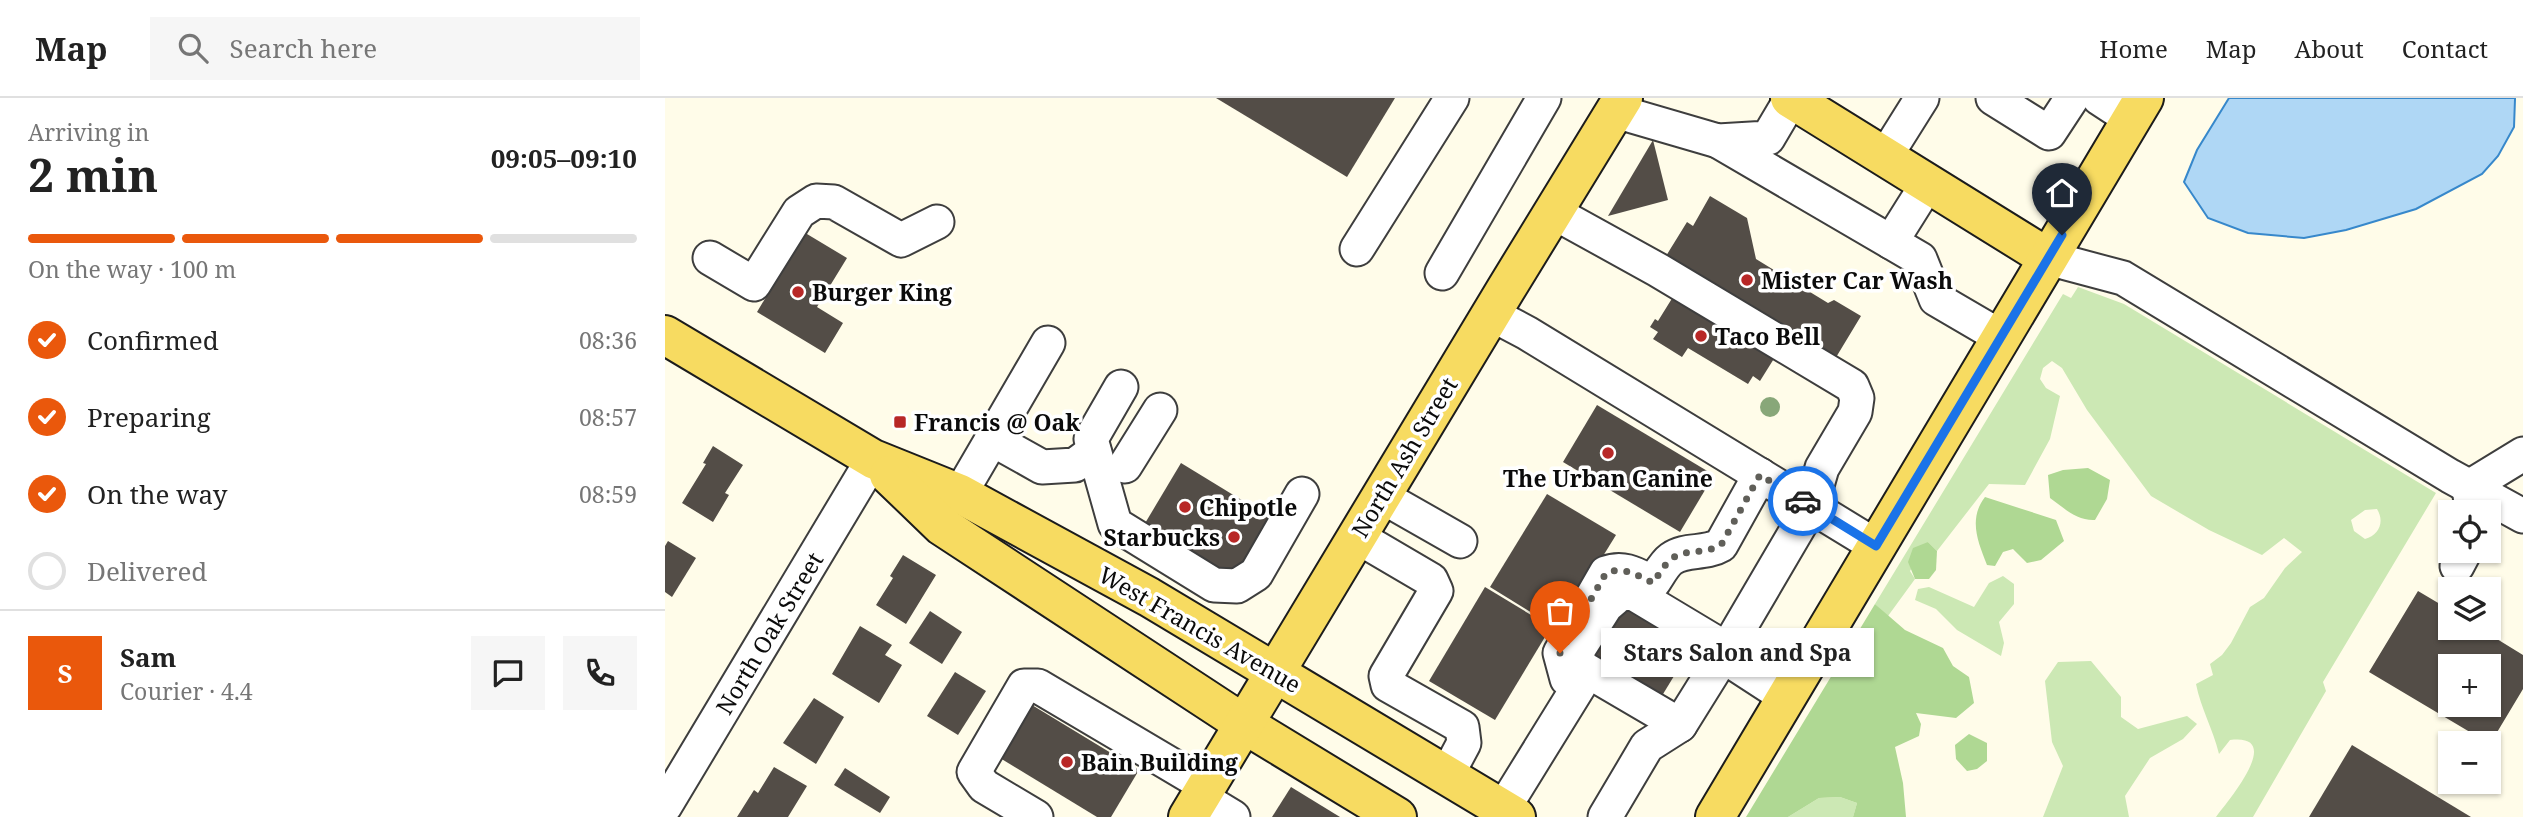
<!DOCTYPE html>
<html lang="en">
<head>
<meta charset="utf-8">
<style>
  body { margin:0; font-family:"Noto Serif",serif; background:#f6f6f6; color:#222; height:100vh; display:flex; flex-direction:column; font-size:26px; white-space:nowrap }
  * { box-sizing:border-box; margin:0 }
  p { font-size:23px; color:#767676 }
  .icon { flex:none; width:38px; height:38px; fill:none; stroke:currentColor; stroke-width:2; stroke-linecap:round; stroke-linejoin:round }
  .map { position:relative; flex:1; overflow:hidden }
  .details { display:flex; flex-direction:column; background:#fff; width:665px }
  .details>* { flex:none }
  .fabs { position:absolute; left:1773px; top:402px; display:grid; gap:14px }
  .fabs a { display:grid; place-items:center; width:63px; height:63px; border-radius:0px; background:#fff; box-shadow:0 2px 5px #0004; font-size:35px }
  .pin { position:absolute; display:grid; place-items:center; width:60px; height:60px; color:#fff; margin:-72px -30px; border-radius:50% 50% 50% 0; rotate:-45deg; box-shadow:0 0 7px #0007 }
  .pin .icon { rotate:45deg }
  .courier { position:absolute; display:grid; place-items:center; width:70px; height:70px; margin:-35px; border:5px solid #1a73e8; border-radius:50%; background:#fff; color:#222; box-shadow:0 2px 9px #0007 }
  .bubble { position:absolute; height:49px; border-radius:0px; background:#fff; box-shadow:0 2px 5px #0004; font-size:23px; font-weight:700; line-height:49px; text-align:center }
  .overview em { font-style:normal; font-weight:700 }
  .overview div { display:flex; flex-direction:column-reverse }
  .overview { display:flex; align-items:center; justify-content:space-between; height:119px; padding:0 28px }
  h1 { font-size:46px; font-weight:700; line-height:52px }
  .bar { display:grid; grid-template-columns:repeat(4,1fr); gap:10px 7px; align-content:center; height:84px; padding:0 28px }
  .bar i { height:9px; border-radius:5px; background:#e0e0e0 }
  .bar .on { background:#ea580c }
  .bar p { grid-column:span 4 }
  .line { display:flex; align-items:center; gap:18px; padding:0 28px; border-top:2px solid #e0e0e0 }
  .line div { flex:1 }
  .round { display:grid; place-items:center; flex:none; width:74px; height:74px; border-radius:0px; background:#f6f6f6 }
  ol { padding:0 28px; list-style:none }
  li { display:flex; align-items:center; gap:21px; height:77px }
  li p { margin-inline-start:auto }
  li .icon { padding:7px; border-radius:50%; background:#ea580c; color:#fff; stroke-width:4 }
  li:last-child { color:#767676 }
  li i { width:38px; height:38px; border:4px solid #e0e0e0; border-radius:50% }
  header { display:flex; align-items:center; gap:42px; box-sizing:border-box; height:98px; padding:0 35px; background:#fff; border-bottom:2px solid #e0e0e0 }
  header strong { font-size:33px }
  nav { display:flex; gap:38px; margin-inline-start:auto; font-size:24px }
  .search { width:490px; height:63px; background:#f6f6f6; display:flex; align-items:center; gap:18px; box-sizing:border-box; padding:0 24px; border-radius:0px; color:#767676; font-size:26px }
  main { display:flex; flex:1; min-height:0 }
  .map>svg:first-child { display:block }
  .green { fill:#cce8b4; fill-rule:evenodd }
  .forest { fill:#afd893 }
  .water { fill:#afd7f5; stroke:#3788cb; stroke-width:2 }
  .building { fill:#534d47; fill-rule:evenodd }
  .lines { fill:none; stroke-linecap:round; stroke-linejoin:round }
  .minor-casing { stroke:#3e3e3e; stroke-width:37 }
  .major-casing { stroke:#1c1c1c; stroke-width:42 }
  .minor { stroke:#fff; stroke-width:33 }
  .major { stroke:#f7db61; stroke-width:38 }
  .tree { fill:#88a779 }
  .done { stroke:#605f59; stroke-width:7; stroke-dasharray:0 12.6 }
  .route { stroke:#1a73e8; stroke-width:9 }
  .poi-dot { fill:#b82726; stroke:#fff; stroke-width:2.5 }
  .labels { text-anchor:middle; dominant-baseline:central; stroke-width:7; stroke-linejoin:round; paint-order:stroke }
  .poi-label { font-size:23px; font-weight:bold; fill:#0b0b0b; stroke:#fff; text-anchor:start }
  .street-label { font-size:23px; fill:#0b0b0b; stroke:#fff }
</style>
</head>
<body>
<header>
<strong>Map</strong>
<div class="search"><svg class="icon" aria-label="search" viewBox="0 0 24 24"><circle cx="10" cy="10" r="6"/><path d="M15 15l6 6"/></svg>Search here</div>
<nav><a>Home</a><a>Map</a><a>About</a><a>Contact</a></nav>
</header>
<main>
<section class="details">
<div class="overview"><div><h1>2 min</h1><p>Arriving in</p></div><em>09:05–09:10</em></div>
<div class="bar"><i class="on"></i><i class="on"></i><i class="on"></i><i></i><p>On the way · 100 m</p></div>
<ol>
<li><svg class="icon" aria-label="check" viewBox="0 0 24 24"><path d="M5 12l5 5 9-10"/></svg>Confirmed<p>08:36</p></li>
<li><svg class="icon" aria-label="check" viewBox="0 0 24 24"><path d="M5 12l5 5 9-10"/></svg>Preparing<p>08:57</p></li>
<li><svg class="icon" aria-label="check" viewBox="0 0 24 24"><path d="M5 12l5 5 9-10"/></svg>On the way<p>08:59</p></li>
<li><i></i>Delivered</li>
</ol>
<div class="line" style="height:126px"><b class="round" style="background:#ea580c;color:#fff">S</b><div><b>Sam</b><p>Courier · 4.4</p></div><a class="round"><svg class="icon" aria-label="chat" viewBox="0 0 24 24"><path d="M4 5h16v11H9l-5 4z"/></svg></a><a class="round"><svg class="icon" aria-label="phone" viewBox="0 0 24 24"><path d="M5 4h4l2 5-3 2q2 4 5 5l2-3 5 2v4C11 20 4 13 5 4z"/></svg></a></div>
</section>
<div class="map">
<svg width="1858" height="719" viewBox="0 0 1858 719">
  <rect width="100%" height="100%" fill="#fffce9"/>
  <!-- green -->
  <g class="green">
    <path d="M1413,189L1459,206L1771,395L1658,584L1661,593L1588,719H1551C1561,705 1622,635 1565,642L1554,656C1548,631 1536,611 1531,586L1548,577L1545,566L1557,557L1566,545L1585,509L1599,500L1620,470L1637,454L1619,440L1597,457L1544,432L1486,398L1422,312L1397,270L1387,263L1378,270L1375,281L1381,290L1395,298L1385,341L1360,387L1324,386L1272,453L1263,444L1245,473L1250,481L1223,518L1210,506L1398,196L1406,200ZM1712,411C1720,424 1714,437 1700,441L1689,433L1686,422L1700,412Z"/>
    <polygon points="1338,478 1349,486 1349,506 1334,524 1339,545 1336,558 1292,532 1271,511 1250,502 1253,491 1264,489 1309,509 1324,485"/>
    <polygon points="1426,563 1456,599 1456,619 1473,631 1522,618 1532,626 1518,641 1485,660 1460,698 1464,719 1378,719 1398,668 1387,644 1380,583 1393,564"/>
    <polygon points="1175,699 1192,705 1188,719 1123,719 1154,700"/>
  </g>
  <!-- forest -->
  <g class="forest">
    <path d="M1423,370L1445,382L1442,401L1430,422C1412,423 1399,410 1385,400L1383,377L1398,372Z"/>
    <path d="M1320,399L1391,422L1399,443L1376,462L1362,465L1348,451L1338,454L1330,468L1322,467C1313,444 1303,421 1320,399Z"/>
    <polygon points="1263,444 1272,453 1271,472 1264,481 1250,481 1243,464 1248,450"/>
    <polygon points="1210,506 1240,532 1278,550 1288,568 1304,579 1309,605 1291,620 1251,615 1256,626 1254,638 1230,649 1238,685 1241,719 1188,719 1192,705 1175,699 1154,700 1123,719 1081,719"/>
    <polygon points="1304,636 1322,645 1322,663 1312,671 1302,673 1291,661 1290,647"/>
  </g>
  <!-- water -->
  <polygon class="water" points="1564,0 1850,0 1850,1 1849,29 1833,58 1817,76 1751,111 1681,132 1639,140 1583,135 1543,120 1519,84 1532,52"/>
  <!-- building -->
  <g class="building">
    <polygon points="551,0 730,0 682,79"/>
    <polygon points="988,42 1003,102 943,118"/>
    <polygon points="1045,98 1082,120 1091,161 1163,205 1169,202 1196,218 1170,261 1001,158 1022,124 1028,128"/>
    <polygon points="132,130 182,160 152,209 178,225 160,255 92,214 113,179 105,174"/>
    <polygon points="1011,194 1110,259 1095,283 1088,278 1083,286 1023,250 1017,259 988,241 993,234 985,229 990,221 993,223"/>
    <polygon points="932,307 1049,377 1015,434 898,364"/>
    <polygon points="48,348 78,367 60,395 64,397 48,424 17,405 41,366 38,365"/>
    <polygon points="516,365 606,420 578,469 558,475 479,427"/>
    <polygon points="882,396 951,437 893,531 825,489"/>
    <polygon points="3,443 31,460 7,499 0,494 0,448"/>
    <polygon points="238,457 271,477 241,526 211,507 228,480 225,478"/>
    <polygon points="820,489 886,529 830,622 764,583"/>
    <path d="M1753,493L1785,512V530H1814L1858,557V591L1825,646L1704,574ZM1785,569H1824V607H1785Z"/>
    <polygon points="961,500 1031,542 995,601 926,560"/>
    <polygon points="265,513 297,534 277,566 244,545"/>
    <polygon points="195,528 227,547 220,557 237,567 214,605 167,576"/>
    <polygon points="290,574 321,593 293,637 262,618"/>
    <polygon points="149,600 179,619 151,666 118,645"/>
    <polygon points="362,604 474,672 446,719 432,719 330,657"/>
    <polygon points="1687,647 1806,719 1644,719"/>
    <polygon points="109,669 142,688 123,719 72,719 89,692 93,695"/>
    <polygon points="180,670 225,699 215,715 169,687"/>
    <polygon points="626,689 675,719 607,719"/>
  </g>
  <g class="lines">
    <!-- minor casing -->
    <g class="minor-casing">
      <g id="minor">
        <polyline points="1328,0 1384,35 1407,0"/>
        <polyline points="1434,0 1466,21"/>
        <polyline points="950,13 1053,43 1103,40 1126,1"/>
        <polyline points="1053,43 1255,161 1271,201 1336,239"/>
        <polyline points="1220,59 1257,0"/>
        <polyline points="888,114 993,172 1187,288 1192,300 1190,314 1157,370 1146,408 1058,558 1048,543 968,495 955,496 941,508 913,552 913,561 916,569 1015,627"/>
        <polyline points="1226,144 1263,85"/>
        <polyline points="692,151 787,0"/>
        <polyline points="45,160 89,186 134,114 151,103 169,104 236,142 272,124"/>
        <polyline points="1383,160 1458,180 1785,378 1858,418"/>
        <polyline points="777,175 879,0"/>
        <polyline points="826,216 862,235 1211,448"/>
        <polyline points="456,289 426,341 450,426 549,487 572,488 591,476 637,396"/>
        <polyline points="327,341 377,369 410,367 429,353"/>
        <polyline points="460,368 495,312"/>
        <polyline points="295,396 383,245"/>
        <polyline points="716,398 795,443"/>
        <polyline points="1806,405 1804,389 1858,356"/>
        <polyline points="691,438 766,482 771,493 721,578 723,587 797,629 799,645 782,677"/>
        <polyline points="1792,468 1800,453"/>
        <polyline points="535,699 568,719"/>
        <polyline points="0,708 208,361"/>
        <path d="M838,711L914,588L902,581L895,555L941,475C959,468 972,477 988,485C993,478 999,466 1006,461C1021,450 1039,457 1056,447L1095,377"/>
        <polyline points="371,719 319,688 309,674 359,588 373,588 542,688"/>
        <polyline points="940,719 982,648 1015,627 1058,558 1121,599"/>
      </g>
    </g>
    <!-- major casing -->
    <g class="major-casing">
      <g id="major">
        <polyline points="1125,0 1383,160"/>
        <polyline points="0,237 208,361 295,396 484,499 851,719"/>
        <polyline points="224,377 277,428 579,626 732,719"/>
        <polyline points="523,719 841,191 958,0"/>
        <polyline points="1050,719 1479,0"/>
      </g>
    </g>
    <!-- minor -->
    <use href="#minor" class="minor"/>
    <!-- major -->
    <use href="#major" class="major"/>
  </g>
  <!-- trees -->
  <circle class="tree" cx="1105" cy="309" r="10"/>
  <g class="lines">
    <!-- done -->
    <path class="done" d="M895,555L941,475C959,468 972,477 988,485C993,478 999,467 1006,461C1021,450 1039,457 1056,447L1095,377L1138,403"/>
    <!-- route -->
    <polyline class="route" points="1138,403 1211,448 1397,137"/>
  </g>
  <!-- markers -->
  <g class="poi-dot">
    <circle cx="1082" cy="182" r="7"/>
    <circle cx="133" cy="194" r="7"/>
    <circle cx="1036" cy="238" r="7"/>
    <rect x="228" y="317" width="14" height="14" rx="3.5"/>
    <circle cx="943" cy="355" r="7"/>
    <circle cx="520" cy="409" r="7"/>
    <circle cx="569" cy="439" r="7"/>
    <circle cx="402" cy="664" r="7"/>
  </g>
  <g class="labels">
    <!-- poi labels -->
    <g class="poi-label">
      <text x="1096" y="182">Mister Car Wash</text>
      <text x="147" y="194">Burger King</text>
      <text x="1050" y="238">Taco Bell</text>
      <text x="249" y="324">Francis @ Oak</text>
      <text x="943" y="380" text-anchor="middle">The Urban Canine</text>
      <text x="534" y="409">Chipotle</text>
      <text x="555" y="439" text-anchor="end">Starbucks</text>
      <text x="416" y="664">Bain Building</text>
    </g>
    <!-- street labels -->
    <g class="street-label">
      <text transform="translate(739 359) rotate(-59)">North Ash Street</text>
      <text transform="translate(535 531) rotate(30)">West Francis Avenue</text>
      <text transform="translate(104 535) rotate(-59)">North Oak Street</text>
    </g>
  </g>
</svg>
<div class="fabs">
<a><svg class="icon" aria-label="locate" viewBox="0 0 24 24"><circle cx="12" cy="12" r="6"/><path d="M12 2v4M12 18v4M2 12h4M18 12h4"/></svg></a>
<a><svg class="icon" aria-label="layers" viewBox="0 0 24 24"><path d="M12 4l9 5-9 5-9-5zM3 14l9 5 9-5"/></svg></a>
<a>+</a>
<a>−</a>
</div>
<div class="pin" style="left:895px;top:555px;background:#ea580c"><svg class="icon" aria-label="bag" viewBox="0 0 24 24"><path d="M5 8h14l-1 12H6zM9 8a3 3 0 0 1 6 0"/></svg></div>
<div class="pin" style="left:1397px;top:137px;background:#1f2937"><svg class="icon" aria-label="home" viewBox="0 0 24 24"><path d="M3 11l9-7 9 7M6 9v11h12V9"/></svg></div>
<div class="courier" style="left:1138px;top:403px"><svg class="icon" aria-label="car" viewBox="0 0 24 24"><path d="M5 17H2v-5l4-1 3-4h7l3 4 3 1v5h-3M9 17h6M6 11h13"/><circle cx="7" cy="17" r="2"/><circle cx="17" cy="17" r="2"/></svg></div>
<div class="bubble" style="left:936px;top:530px;width:273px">Stars Salon and Spa</div>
</div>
</main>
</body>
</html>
